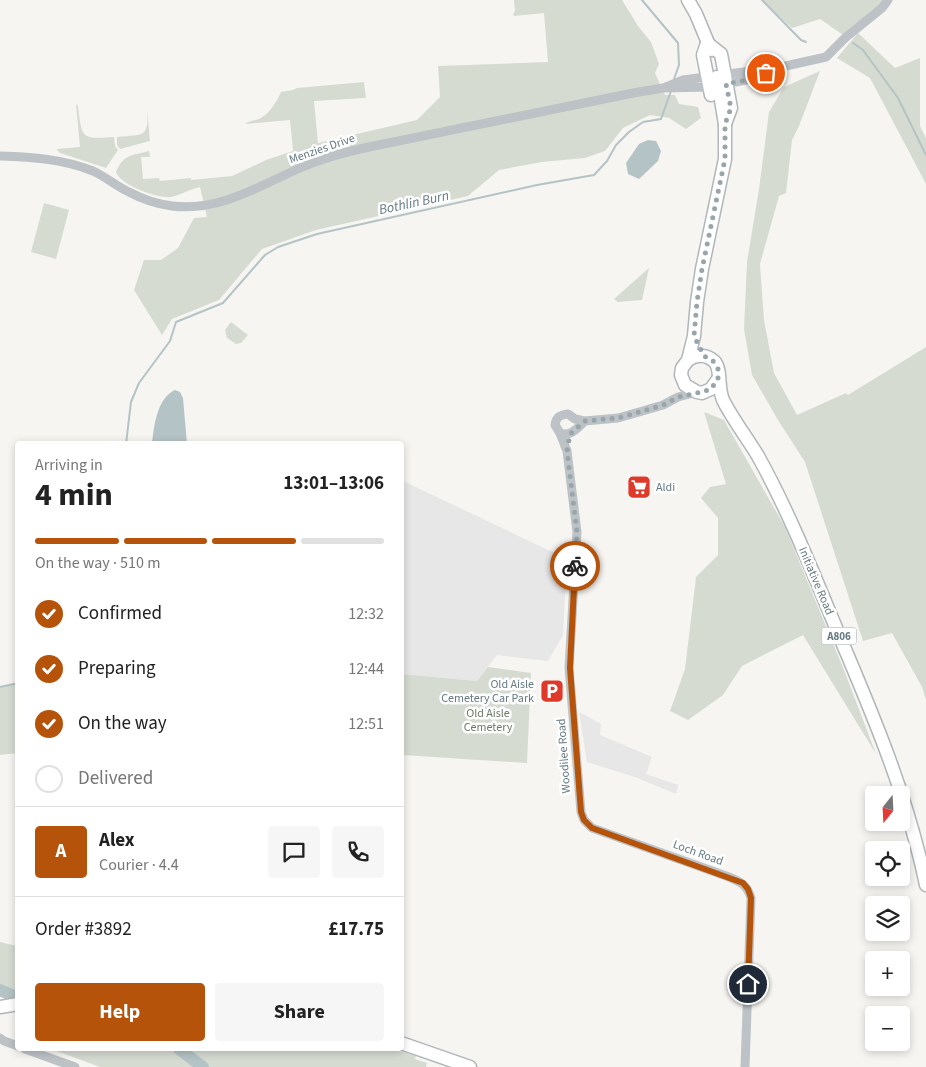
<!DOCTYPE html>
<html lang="en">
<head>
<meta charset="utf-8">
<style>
  body { margin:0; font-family:"Source Sans 3",sans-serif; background:#f6f6f6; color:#222; height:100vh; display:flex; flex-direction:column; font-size:19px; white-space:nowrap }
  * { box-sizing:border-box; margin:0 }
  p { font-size:16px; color:#767676 }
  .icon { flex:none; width:28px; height:28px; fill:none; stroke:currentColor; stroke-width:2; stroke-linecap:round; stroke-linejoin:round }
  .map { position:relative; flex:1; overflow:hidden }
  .drawer { position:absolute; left:15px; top:441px; width:389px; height:610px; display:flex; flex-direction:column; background:#fff; border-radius:5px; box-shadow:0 2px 8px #0003 }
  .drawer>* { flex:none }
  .needle { width:32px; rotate:198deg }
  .controls { position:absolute; left:865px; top:786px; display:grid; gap:10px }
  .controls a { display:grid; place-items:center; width:45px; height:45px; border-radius:5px; background:#fff; box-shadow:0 2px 8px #0003; font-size:25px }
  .pin { position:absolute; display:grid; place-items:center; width:42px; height:42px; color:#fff; margin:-21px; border:2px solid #fff; border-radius:50%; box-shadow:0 1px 5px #0007 }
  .courier { position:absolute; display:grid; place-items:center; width:50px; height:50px; margin:-25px; border:4px solid #b45309; border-radius:50%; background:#fff; color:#222; box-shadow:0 1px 6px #0007 }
  .headline em { font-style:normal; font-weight:700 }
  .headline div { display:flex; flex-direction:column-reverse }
  .headline { display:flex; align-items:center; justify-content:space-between; height:85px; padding:0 20px }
  h1 { font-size:32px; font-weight:700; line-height:38px }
  .bar { display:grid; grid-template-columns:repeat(4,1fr); gap:8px 5px; align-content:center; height:60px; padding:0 20px }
  .bar i { height:6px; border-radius:4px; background:#e0e0e0 }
  .bar .on { background:#b45309 }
  .bar p { grid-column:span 4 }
  .line { display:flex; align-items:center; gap:12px; padding:0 20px; border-top:1px solid #e0e0e0 }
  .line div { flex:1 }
  .round { display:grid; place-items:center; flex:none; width:52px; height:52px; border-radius:5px; background:#f6f6f6 }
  ol { padding:0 20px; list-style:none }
  li { display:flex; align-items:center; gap:15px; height:55px }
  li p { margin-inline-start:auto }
  li .icon { padding:5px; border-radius:50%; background:#b45309; color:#fff; stroke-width:4 }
  li:last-child { color:#767676 }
  li i { width:28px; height:28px; border:2px solid #e0e0e0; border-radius:50% }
  .primary-button { display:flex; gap:10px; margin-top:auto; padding:10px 20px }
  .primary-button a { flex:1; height:58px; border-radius:5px; background:#b45309; color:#fff; font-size:20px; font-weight:700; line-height:58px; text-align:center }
  .primary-button a+a { background:#f6f6f6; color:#222 }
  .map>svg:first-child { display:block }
  .built { fill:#e6e7e6 }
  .green { fill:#d6dbd2 }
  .water { fill:#b4c3c5 }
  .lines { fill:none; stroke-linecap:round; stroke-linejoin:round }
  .stream { stroke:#b4c3c5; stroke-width:2 }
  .river { stroke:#b4c3c5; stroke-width:12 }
  .major-casing { stroke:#b0b6b9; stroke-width:15 }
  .minor { stroke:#bcc2c5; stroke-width:9 }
  .major { stroke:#fff; stroke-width:12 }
  .done { stroke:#98a5aa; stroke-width:5; stroke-dasharray:0 9 }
  .route { stroke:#b45309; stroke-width:6 }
  .labels { text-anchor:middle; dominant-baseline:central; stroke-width:5; stroke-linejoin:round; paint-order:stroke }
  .shield { fill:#fff; stroke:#93a2a8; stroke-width:1 }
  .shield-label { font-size:11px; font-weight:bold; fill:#657a83 }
  .street-label { font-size:12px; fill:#657a83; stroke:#fff }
  .poi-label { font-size:12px; fill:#657a83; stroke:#fff; text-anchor:start }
  .park-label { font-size:12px; fill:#6c7a64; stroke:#fff }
  .water-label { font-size:14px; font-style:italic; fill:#617b7f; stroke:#fff }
</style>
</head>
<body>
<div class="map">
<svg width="926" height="1067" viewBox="0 0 926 1067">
  <rect width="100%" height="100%" fill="#f6f5f2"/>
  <!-- built -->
  <g class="built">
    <polygon points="401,480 567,559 563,635 548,661 497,655 477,681 401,674"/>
    <polygon points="579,712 601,724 600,735 652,757 646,774 678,785 676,794 635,777 587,762"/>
  </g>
  <!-- green -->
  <g class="green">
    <path d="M514,0H622L638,26L651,42L659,64L655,73L665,95H675L679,104L698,107L701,118L686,129L669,118L650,115L623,128L605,151L585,158L542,162L499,170L468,196L316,230L262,249L219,300L172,319L162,335L134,290L144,260H161L178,248L194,218L207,217L200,187C190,189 181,195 171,197C158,199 120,185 116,172C124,153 132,156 149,151L150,157H141L143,179L159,178L160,181L191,178V180L232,176L266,160L293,151L290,120L245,124C250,120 255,121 261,118C270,113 277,101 281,92L293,90L297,88L364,82L366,98L314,101L318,143L417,120L440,97L438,66L548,62L544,13L514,16L513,14L515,11Z"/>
    <polygon points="761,0 886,0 843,35 820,19 792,28"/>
    <polygon points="858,33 895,68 920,58 920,126 926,138 926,184 870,78 837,58"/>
    <polygon points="820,71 799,126 792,140 786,193 779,196 760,264 764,320 774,373 797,415 846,393 848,395 926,347 926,700 922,687 892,633 863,641 805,462 778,420 752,375 744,329 747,262 759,189 769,112 784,87"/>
    <path d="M76,104L78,106C82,139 81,139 114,137L115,146L118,150L106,168L60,153L57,150V149L80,147Z"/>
    <path d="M147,108L150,141L120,149L117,145V137C144,134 149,139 147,108Z"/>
    <polygon points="44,203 69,210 56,259 31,252"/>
    <polygon points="649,268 642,300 618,302 614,299"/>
    <polygon points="231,322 248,335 241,343 236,344 227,338 225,330"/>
    <polygon points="704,412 724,420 785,527 844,670 876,754 803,635 742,666 723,695 688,720 670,711 685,669 696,577 718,555 718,518 701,498 710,487 726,484"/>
    <polygon points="488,667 531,673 527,763 402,755 401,674 477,681"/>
    <polygon points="17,683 17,753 0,755 0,688"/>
    <polygon points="0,942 17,946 17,994 0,997"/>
    <polygon points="51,1049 395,1049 416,1056 415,1059 427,1063 426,1067 100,1067"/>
  </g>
  <!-- water -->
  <g class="water">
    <polygon points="648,140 656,141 661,151 658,161 639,179 628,174 626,163 639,144"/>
    <path d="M175,390L180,392L183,398L187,444H152C154,426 157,398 175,390Z"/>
  </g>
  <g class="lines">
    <!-- stream -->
    <g class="stream">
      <polyline points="642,0 678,43 679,65 674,79"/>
      <polyline points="762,0 801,40 806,42"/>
      <polyline points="853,43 863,50 898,98 926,155"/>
      <polyline points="126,444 131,402 139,383 170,341 176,322 223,303 265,255 278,247 317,234 537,185 594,175 607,161 616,145 629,132 643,122 661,119 671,91"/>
      <polyline points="0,687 18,683"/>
    </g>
    <!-- river -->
    <g class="river">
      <polyline points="0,990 18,998"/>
      <polyline points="179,1049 203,1067"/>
    </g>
    <!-- major casing -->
    <g class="major-casing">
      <g id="major">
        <polyline points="688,0 696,14 711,50"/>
        <polyline points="707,43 721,54 731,108 725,124 725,159 702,269 697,302 694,336 688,360 682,368 681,375 685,385 697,392 702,393 711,389 718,379"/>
        <polyline points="707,43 703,55 711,95"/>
        <polyline points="717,77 725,124"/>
        <path d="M688,360C696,354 707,354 715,362C722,371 717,390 724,402C734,421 747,438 758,456C790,514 814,575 839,635C874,717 908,798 926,885"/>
        <polyline points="0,1007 18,1004"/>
        <polyline points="401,1043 470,1067"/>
      </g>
    </g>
    <!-- minor -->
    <g class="minor">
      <polyline points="666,87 683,80 781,67 826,57 845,38 882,8 888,0"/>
      <path d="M0,156C32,157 63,159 93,171C106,177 116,186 129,192C142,199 157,204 172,206C219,212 259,186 300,168C322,158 346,152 369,147L633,93L663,88L710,87L751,79L781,67"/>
      <path d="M585,421C577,428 571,437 560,433L555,425C556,417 560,415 568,414L575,419L585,421L618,418L646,410L663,405L678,397L697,392"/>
      <path d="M560,433L567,451L577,532L569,668L581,812L584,820L592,828L729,877C741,882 747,885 751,898L745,1067"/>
      <polyline points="0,1038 4,1041 18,1046"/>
      <polyline points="25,1049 75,1067"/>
    </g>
    <!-- major -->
    <use href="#major" class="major"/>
  </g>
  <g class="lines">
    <!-- done -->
    <polyline class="done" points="575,566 577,532 567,451 570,434 585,421 618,418 663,405 678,397 702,392 711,389 718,379 718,369 713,361 704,356 694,336 697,302 702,269 725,159 725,124 731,108 726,84 752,79 766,73"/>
    <!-- route -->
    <polyline class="route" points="575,566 570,668 581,812 584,820 592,828 743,883 748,889 751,898 748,984"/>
  </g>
  <!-- icons -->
  <defs>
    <g id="supermarket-square" transform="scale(1.25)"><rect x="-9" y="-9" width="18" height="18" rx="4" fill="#df3929" stroke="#fff"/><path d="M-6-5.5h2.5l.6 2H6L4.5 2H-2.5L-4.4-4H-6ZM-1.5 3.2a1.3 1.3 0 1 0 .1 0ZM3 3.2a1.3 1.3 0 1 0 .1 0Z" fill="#fff"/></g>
    <g id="parking-square" transform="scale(1.25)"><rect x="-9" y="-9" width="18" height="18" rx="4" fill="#df3929" stroke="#fff"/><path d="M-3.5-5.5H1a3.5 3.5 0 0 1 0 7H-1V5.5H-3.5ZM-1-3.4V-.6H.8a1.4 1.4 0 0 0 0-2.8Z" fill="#fff"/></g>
  </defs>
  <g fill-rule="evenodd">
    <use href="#supermarket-square" x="639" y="487"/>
    <use href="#parking-square" x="552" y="691"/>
  </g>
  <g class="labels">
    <!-- shield labels -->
    <rect class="shield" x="821.5" y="627.5" width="35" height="17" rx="4"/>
    <g class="shield-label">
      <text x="839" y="636">A806</text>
    </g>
    <!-- street labels -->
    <g class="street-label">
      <text transform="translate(322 149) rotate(-19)">Menzies Drive</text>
      <text transform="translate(816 581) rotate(67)">Initiative Road</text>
      <text transform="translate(564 756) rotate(-94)">Woodilee Road</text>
      <text transform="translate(698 853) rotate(20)">Loch Road</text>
    </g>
    <!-- poi labels -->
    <g class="poi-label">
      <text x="656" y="487">Aldi</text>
      <text x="534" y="684" text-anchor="end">Old Aisle<tspan x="534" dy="14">Cemetery Car Park</tspan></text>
    </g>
    <!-- park labels -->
    <g class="park-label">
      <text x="488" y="713">Old Aisle<tspan x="488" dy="14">Cemetery</tspan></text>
    </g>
    <!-- water labels -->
    <g class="water-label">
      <text transform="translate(414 203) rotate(-12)">Bothlin Burn</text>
    </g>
  </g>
</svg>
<div class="controls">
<a><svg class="needle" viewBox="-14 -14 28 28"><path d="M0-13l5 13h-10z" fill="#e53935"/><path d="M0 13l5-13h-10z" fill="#767676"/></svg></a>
<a><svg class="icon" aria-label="locate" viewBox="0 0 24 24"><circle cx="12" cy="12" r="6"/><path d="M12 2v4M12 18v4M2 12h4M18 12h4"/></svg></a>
<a><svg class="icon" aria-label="layers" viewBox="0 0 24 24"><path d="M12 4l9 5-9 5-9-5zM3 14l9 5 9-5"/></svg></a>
<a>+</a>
<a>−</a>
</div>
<div class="pin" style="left:766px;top:73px;background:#ea580c"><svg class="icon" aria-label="bag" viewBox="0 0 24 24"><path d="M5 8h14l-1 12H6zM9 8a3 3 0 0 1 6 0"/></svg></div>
<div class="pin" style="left:748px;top:984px;background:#1f2937"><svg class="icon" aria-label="home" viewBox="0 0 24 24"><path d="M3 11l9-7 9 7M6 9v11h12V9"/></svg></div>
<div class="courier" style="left:575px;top:566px"><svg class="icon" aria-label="bike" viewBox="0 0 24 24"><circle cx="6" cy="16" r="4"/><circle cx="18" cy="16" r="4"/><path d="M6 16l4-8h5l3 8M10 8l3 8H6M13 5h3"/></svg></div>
<section class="drawer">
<div class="headline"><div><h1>4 min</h1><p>Arriving in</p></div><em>13:01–13:06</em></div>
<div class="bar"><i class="on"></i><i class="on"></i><i class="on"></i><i></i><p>On the way · 510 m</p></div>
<ol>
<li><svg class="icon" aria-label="check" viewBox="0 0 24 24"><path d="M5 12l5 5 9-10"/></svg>Confirmed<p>12:32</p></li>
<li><svg class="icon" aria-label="check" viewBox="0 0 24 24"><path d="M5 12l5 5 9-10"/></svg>Preparing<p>12:44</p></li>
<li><svg class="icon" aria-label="check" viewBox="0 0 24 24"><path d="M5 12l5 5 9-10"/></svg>On the way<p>12:51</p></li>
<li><i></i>Delivered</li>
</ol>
<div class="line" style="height:90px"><b class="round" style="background:#b45309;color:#fff">A</b><div><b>Alex</b><p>Courier · 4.4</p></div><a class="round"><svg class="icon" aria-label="chat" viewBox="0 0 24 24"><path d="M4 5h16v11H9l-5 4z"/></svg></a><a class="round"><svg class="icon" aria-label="phone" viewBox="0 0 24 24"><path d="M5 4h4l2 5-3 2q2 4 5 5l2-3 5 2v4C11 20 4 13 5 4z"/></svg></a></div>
<div class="line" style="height:65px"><div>Order #3892</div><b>£17.75</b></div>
<div class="primary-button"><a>Help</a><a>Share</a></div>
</section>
</div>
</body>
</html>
